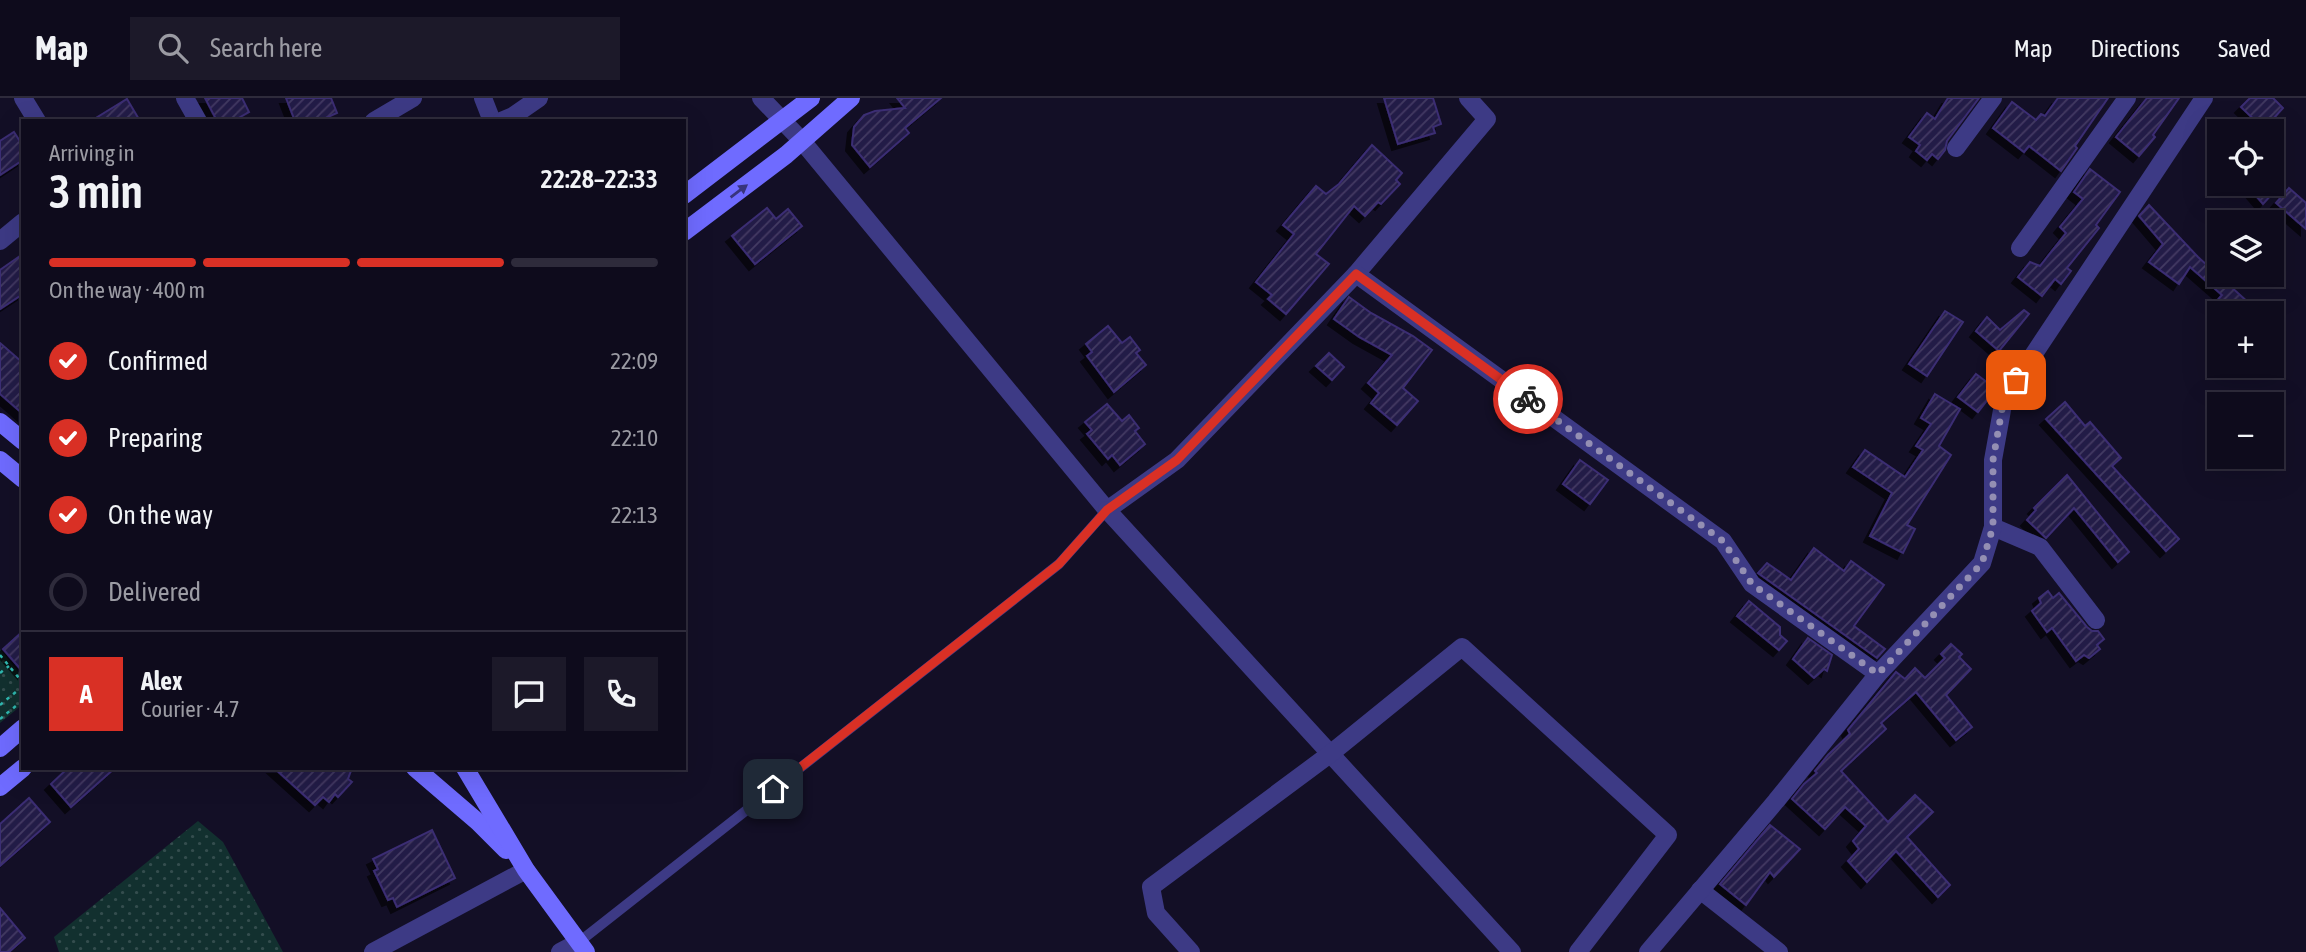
<!DOCTYPE html>
<html lang="en">
<head>
<meta charset="utf-8">
<style>
  body { margin:0; font-family:"Asap Condensed",sans-serif; background:#1c1929; color:#f1f3f6; height:100vh; display:flex; flex-direction:column; font-size:26px; white-space:nowrap }
  * { box-sizing:border-box; margin:0 }
  p { font-size:23px; color:#9b9ba3 }
  .icon { flex:none; width:38px; height:38px; fill:none; stroke:currentColor; stroke-width:2; stroke-linecap:round; stroke-linejoin:round }
  .map { position:relative; flex:1; overflow:hidden }
  .details { position:absolute; left:21px; top:21px; width:665px; height:651px; display:flex; flex-direction:column; background:#0e0b1c; border-radius:0px; box-shadow:0 7px 28px #0002,0 0 0 2px #2e2b3b }
  .details>* { flex:none }
  .fabs { position:absolute; left:2207px; top:21px; display:grid; gap:14px }
  .fabs a { display:grid; place-items:center; width:77px; height:77px; border-radius:0px; background:#0e0b1c; box-shadow:0 7px 28px #0002,0 0 0 2px #2e2b3b; font-size:35px }
  .pin { position:absolute; display:grid; place-items:center; width:60px; height:60px; color:#fff; margin:-30px; border-radius:14px; box-shadow:0 4px 10px #0006 }
  .courier { position:absolute; display:grid; place-items:center; width:70px; height:70px; margin:-35px; border:5px solid #d93025; border-radius:50%; background:#fff; color:#222; box-shadow:0 2px 9px #0007 }
  .overview em { font-style:normal; font-weight:600 }
  .overview div { display:flex; flex-direction:column-reverse }
  .overview { display:flex; align-items:center; justify-content:space-between; height:119px; padding:0 28px }
  h1 { font-size:46px; font-weight:600; line-height:52px }
  .bar { display:grid; grid-template-columns:repeat(4,1fr); gap:10px 7px; align-content:center; height:84px; padding:0 28px }
  .bar i { height:9px; border-radius:5px; background:#2e2b3b }
  .bar .active { background:#d93025 }
  .bar p { grid-column:span 4 }
  .line { display:flex; align-items:center; gap:18px; padding:0 28px; border-top:2px solid #2e2b3b }
  .line div { flex:1 }
  .round { display:grid; place-items:center; flex:none; width:74px; height:74px; border-radius:0px; background:#1c1929 }
  ol { padding:0 28px; list-style:none }
  li { display:flex; align-items:center; gap:21px; height:77px }
  li p { margin-inline-start:auto }
  li .icon { padding:7px; border-radius:50%; background:#d93025; color:#fff; stroke-width:4 }
  li:last-child { color:#9b9ba3 }
  li i { width:38px; height:38px; border:4px solid #2e2b3b; border-radius:50% }
  header { display:flex; align-items:center; gap:42px; box-sizing:border-box; height:98px; padding:0 35px; background:#0e0b1c; border-bottom:2px solid #2e2b3b }
  header strong { font-size:33px }
  nav { display:flex; gap:38px; margin-inline-start:auto; font-size:24px }
  .search { width:490px; height:63px; background:#1c1929; display:flex; align-items:center; gap:18px; box-sizing:border-box; padding:0 24px; border-radius:0px; color:#9b9ba3; font-size:26px }
  .map>svg:first-child { display:block }
  .grass { fill:url(#grass-dots) }
  .building { fill:url(#building-hatch); stroke:#3b2d73; stroke-width:2; filter:url(#shadow) }
  .lines { fill:none; stroke-linecap:round; stroke-linejoin:round }
  .path { stroke:#2fb8b0; stroke-width:2.5; stroke-dasharray:3.5 5; stroke-linecap:butt }
  .lane { stroke:#3d3a85; stroke-width:10 }
  .street { stroke:#3d3a85; stroke-width:18 }
  .secondary { stroke:#6f6bff; stroke-width:18 }
  .oneway { fill:#38347d }
  .done { stroke:#948fb3; stroke-width:7; stroke-dasharray:0 12.6 }
  .route { stroke:#d93025; stroke-width:9 }
</style>
</head>
<body>
<header>
<strong>Map</strong>
<div class="search"><svg class="icon" aria-label="search" viewBox="0 0 24 24"><circle cx="10" cy="10" r="6"/><path d="M15 15l6 6"/></svg>Search here</div>
<nav><a>Map</a><a>Directions</a><a>Saved</a></nav>
</header>
<div class="map">
<svg width="2306" height="854" viewBox="0 0 2306 854">
  <defs>
    <pattern id="grass-dots" width="8" height="8" patternUnits="userSpaceOnUse" patternTransform="scale(1.75)"><rect width="8" height="8" fill="#12302f"/><path d="M2 2h.1M6 6h.1" fill="none" stroke="#344d4e" stroke-width="1.8" stroke-linecap="round"/></pattern>
    <pattern id="building-hatch" width="6" height="6" patternUnits="userSpaceOnUse" patternTransform="scale(1.75)"><rect width="6" height="6" fill="#241b47"/><path d="M-1 1l2-2M0 6l6-6M5 7l2-2" fill="none" stroke="#433b63"/></pattern>
    <filter id="shadow"><feDropShadow dx="-6" dy="6" stdDeviation="0" flood-color="#0009"/></filter>
  </defs>
  <rect width="100%" height="100%" fill="#130f26"/>
  <!-- grass -->
  <g class="grass">
    <polygon points="0,551 23,580 23,606 0,625"/>
    <polygon points="198,723 223,744 283,854 59,854 54,839"/>
  </g>
  <!-- building -->
  <g class="building">
    <polygon points="205,0 242,0 249,14 233,23 217,23"/>
    <polygon points="286,0 331,0 337,15 319,23 295,23"/>
    <polygon points="897,0 941,0 905,30 909,35 870,69 852,47 854,29 864,17 875,13 905,10"/>
    <polygon points="1384,0 1433,0 1441,26 1433,29 1435,35 1398,46"/>
    <polygon points="1948,0 1979,0 1947,43 1945,52 1938,61 1932,56 1927,62 1916,53 1920,47 1909,39 1927,15 1935,21"/>
    <polygon points="2058,0 2108,0 2075,48 2077,50 2061,73 2029,48 2024,54 1993,30 2012,4 2036,22 2041,16 2045,18"/>
    <polygon points="2147,0 2179,0 2153,37 2155,39 2139,58 2116,39"/>
    <polygon points="2250,0 2273,0 2283,10 2264,31 2241,9"/>
    <polygon points="127,1 140,23 91,23"/>
    <polygon points="14,34 23,48 23,62 0,77 0,43"/>
    <polygon points="1372,47 1402,75 1396,82 1400,86 1381,106 1378,104 1365,118 1354,108 1316,156 1329,166 1286,216 1268,201 1272,197 1256,184 1294,136 1283,127 1316,88 1326,96 1339,86"/>
    <polygon points="2090,71 2120,94 2096,127 2099,130 2067,170 2071,173 2061,186 2055,181 2042,198 2018,179 2030,164 2040,168 2066,135 2060,129 2083,101 2074,94"/>
    <polygon points="2246,86 2264,86 2273,95 2263,106"/>
    <polygon points="2289,90 2306,105 2306,131 2276,105"/>
    <polygon points="2149,107 2198,159 2260,215 2226,215 2215,205 2222,197 2190,169 2179,186 2149,164 2163,146 2139,118"/>
    <polygon points="767,110 776,121 788,111 802,128 755,166 732,138"/>
    <polygon points="23,156 23,196 0,211 0,172"/>
    <polygon points="1349,199 1371,215 1413,238 1432,252 1403,290 1418,303 1397,327 1371,305 1379,295 1368,285 1392,257 1359,239 1334,221"/>
    <polygon points="2024,212 2029,216 1999,253 1976,233 1987,219 2000,232"/>
    <polygon points="1945,213 1963,224 1927,278 1909,266"/>
    <polygon points="1108,228 1122,245 1130,239 1140,252 1136,255 1146,267 1114,294 1087,258 1092,254 1086,246"/>
    <polygon points="0,245 23,265 23,316 0,296"/>
    <polygon points="1329,255 1344,269 1332,282 1316,268"/>
    <polygon points="1976,276 1996,291 1978,314 1958,299"/>
    <polygon points="1935,296 1960,311 1939,348 1951,357 1907,427 1915,431 1903,455 1870,438 1892,395 1853,369 1865,352 1905,379 1923,352 1916,348 1931,326 1921,320"/>
    <polygon points="2065,304 2085,328 2090,324 2121,360 2112,368 2179,441 2166,453 2046,321"/>
    <polygon points="1107,306 1122,323 1129,317 1139,330 1135,333 1145,346 1120,367 1112,357 1108,361 1087,336 1092,332 1085,324"/>
    <polygon points="1580,362 1608,382 1590,406 1563,386"/>
    <polygon points="2067,377 2129,454 2118,464 2074,410 2046,440 2027,422 2036,412 2034,410"/>
    <polygon points="1814,450 1844,473 1851,463 1884,487 1854,528 1885,551 1877,560 1758,475 1767,465 1791,482"/>
    <polygon points="2048,493 2053,500 2059,495 2087,529 2092,533 2098,533 2104,541 2097,547 2100,551 2089,560 2084,557 2076,563 2052,530 2047,534 2032,513 2041,505 2039,500"/>
    <polygon points="1749,503 1780,529 1780,537 1787,543 1779,552 1737,518"/>
    <polygon points="23,533 23,574 3,551"/>
    <polygon points="1808,540 1832,557 1827,573 1824,571 1814,580 1793,561"/>
    <polygon points="1951,546 1962,556 1959,559 1971,571 1946,597 1972,629 1956,642 1916,594 1881,625 1886,631 1841,673 1888,724 1915,697 1933,714 1907,739 1950,787 1938,799 1896,753 1867,784 1848,763 1859,751 1853,743 1866,728 1845,709 1825,731 1792,701 1804,686 1817,675 1815,673 1828,657 1850,636 1848,632 1896,574 1905,581 1915,570 1925,580 1945,560 1941,556"/>
    <polygon points="68,670 115,670 71,709 51,686"/>
    <polygon points="274,670 352,670 348,681 352,684 338,699 335,696 329,704 323,699 315,707"/>
    <polygon points="29,700 50,724 0,768 0,726"/>
    <polygon points="1770,727 1800,751 1774,779 1770,774 1746,807 1720,786"/>
    <polygon points="432,732 455,780 397,809 393,800 388,802 374,773 378,771 373,761"/>
    <polygon points="0,810 25,840 9,854 0,854"/>
  </g>
  <g class="lines">
    <!-- path -->
    <g class="path">
      <polyline points="0,557 23,585"/>
      <polyline points="0,575 9,568"/>
      <polyline points="0,607 23,588"/>
      <polyline points="0,621 23,602"/>
    </g>
    <!-- lane -->
    <polyline class="lane" points="579,844 1059,466 1107,412"/>
    <!-- street -->
    <g class="street">
      <polyline points="23,0 37,23"/>
      <polyline points="185,0 198,23"/>
      <polyline points="483,0 492,23"/>
      <polyline points="761,0 802,43 1107,412 1177,362 1356,176 1487,21 1468,0"/>
      <polyline points="374,23 413,0"/>
      <polyline points="501,23 513,18 539,0"/>
      <polyline points="1956,50 1993,0"/>
      <polyline points="0,143 23,124"/>
      <polyline points="2020,150 2127,0"/>
      <polyline points="1356,176 1723,443 1752,486 1878,576"/>
      <polyline points="1107,412 1512,854"/>
      <polyline points="1993,429 2040,449 2096,522"/>
      <polyline points="1700,792 1779,854"/>
      <polyline points="373,854 526,772"/>
      <polyline points="560,854 579,844"/>
      <polyline points="1191,854 1156,815 1151,789 1330,656 1462,549 1668,737 1578,854"/>
      <polyline points="1648,854 1776,703 1878,576 1982,465 1993,429 1993,362 2004,301 2204,0"/>
    </g>
    <!-- secondary -->
    <g class="secondary">
      <polyline points="684,97 811,0"/>
      <polyline points="684,134 786,57 851,0"/>
      <polyline points="0,324 23,343"/>
      <polyline points="0,362 23,381"/>
      <polyline points="0,650 23,630"/>
      <polyline points="415,670 478,724 506,752"/>
      <polyline points="465,670 526,772 586,854"/>
      <polyline points="0,689 23,670"/>
    </g>
  </g>
  <!-- one-way arrows -->
  <defs><path id="oneway-solid" d="M-6-.8H1V-3.2L6.5 0L1 3.2V.8H-6Z" transform="scale(1.75)"/></defs>
  <use class="oneway" href="#oneway-solid" transform="translate(739 93) rotate(-37)"/>
  <g class="lines">
    <!-- done -->
    <polyline class="done" points="1528,301 1723,443 1752,486 1878,576 1982,465 1993,429 1993,362 2004,300 2016,282"/>
    <!-- route -->
    <polyline class="route" points="773,691 1059,466 1107,412 1177,362 1356,176 1528,301"/>
  </g>
</svg>
<div class="fabs">
<a><svg class="icon" aria-label="locate" viewBox="0 0 24 24"><circle cx="12" cy="12" r="6"/><path d="M12 2v4M12 18v4M2 12h4M18 12h4"/></svg></a>
<a><svg class="icon" aria-label="layers" viewBox="0 0 24 24"><path d="M12 4l9 5-9 5-9-5zM3 14l9 5 9-5"/></svg></a>
<a>+</a>
<a>−</a>
</div>
<div class="pin" style="left:2016px;top:282px;background:#ea580c"><svg class="icon" aria-label="bag" viewBox="0 0 24 24"><path d="M5 8h14l-1 12H6zM9 8a3 3 0 0 1 6 0"/></svg></div>
<div class="pin" style="left:773px;top:691px;background:#1f2937"><svg class="icon" aria-label="home" viewBox="0 0 24 24"><path d="M3 11l9-7 9 7M6 9v11h12V9"/></svg></div>
<div class="courier" style="left:1528px;top:301px"><svg class="icon" aria-label="bike" viewBox="0 0 24 24"><circle cx="6" cy="16" r="4"/><circle cx="18" cy="16" r="4"/><path d="M6 16l4-8h5l3 8M10 8l3 8H6M13 5h3"/></svg></div>
<section class="details">
<div class="overview"><div><h1>3 min</h1><p>Arriving in</p></div><em>22:28–22:33</em></div>
<div class="bar"><i class="active"></i><i class="active"></i><i class="active"></i><i></i><p>On the way · 400 m</p></div>
<ol>
<li><svg class="icon" aria-label="check" viewBox="0 0 24 24"><path d="M5 12l5 5 9-10"/></svg>Confirmed<p>22:09</p></li>
<li><svg class="icon" aria-label="check" viewBox="0 0 24 24"><path d="M5 12l5 5 9-10"/></svg>Preparing<p>22:10</p></li>
<li><svg class="icon" aria-label="check" viewBox="0 0 24 24"><path d="M5 12l5 5 9-10"/></svg>On the way<p>22:13</p></li>
<li><i></i>Delivered</li>
</ol>
<div class="line" style="height:126px"><b class="round" style="background:#d93025;color:#fff">A</b><div><b>Alex</b><p>Courier · 4.7</p></div><a class="round"><svg class="icon" aria-label="chat" viewBox="0 0 24 24"><path d="M4 5h16v11H9l-5 4z"/></svg></a><a class="round"><svg class="icon" aria-label="phone" viewBox="0 0 24 24"><path d="M5 4h4l2 5-3 2q2 4 5 5l2-3 5 2v4C11 20 4 13 5 4z"/></svg></a></div>
</section>
</div>
</body>
</html>
